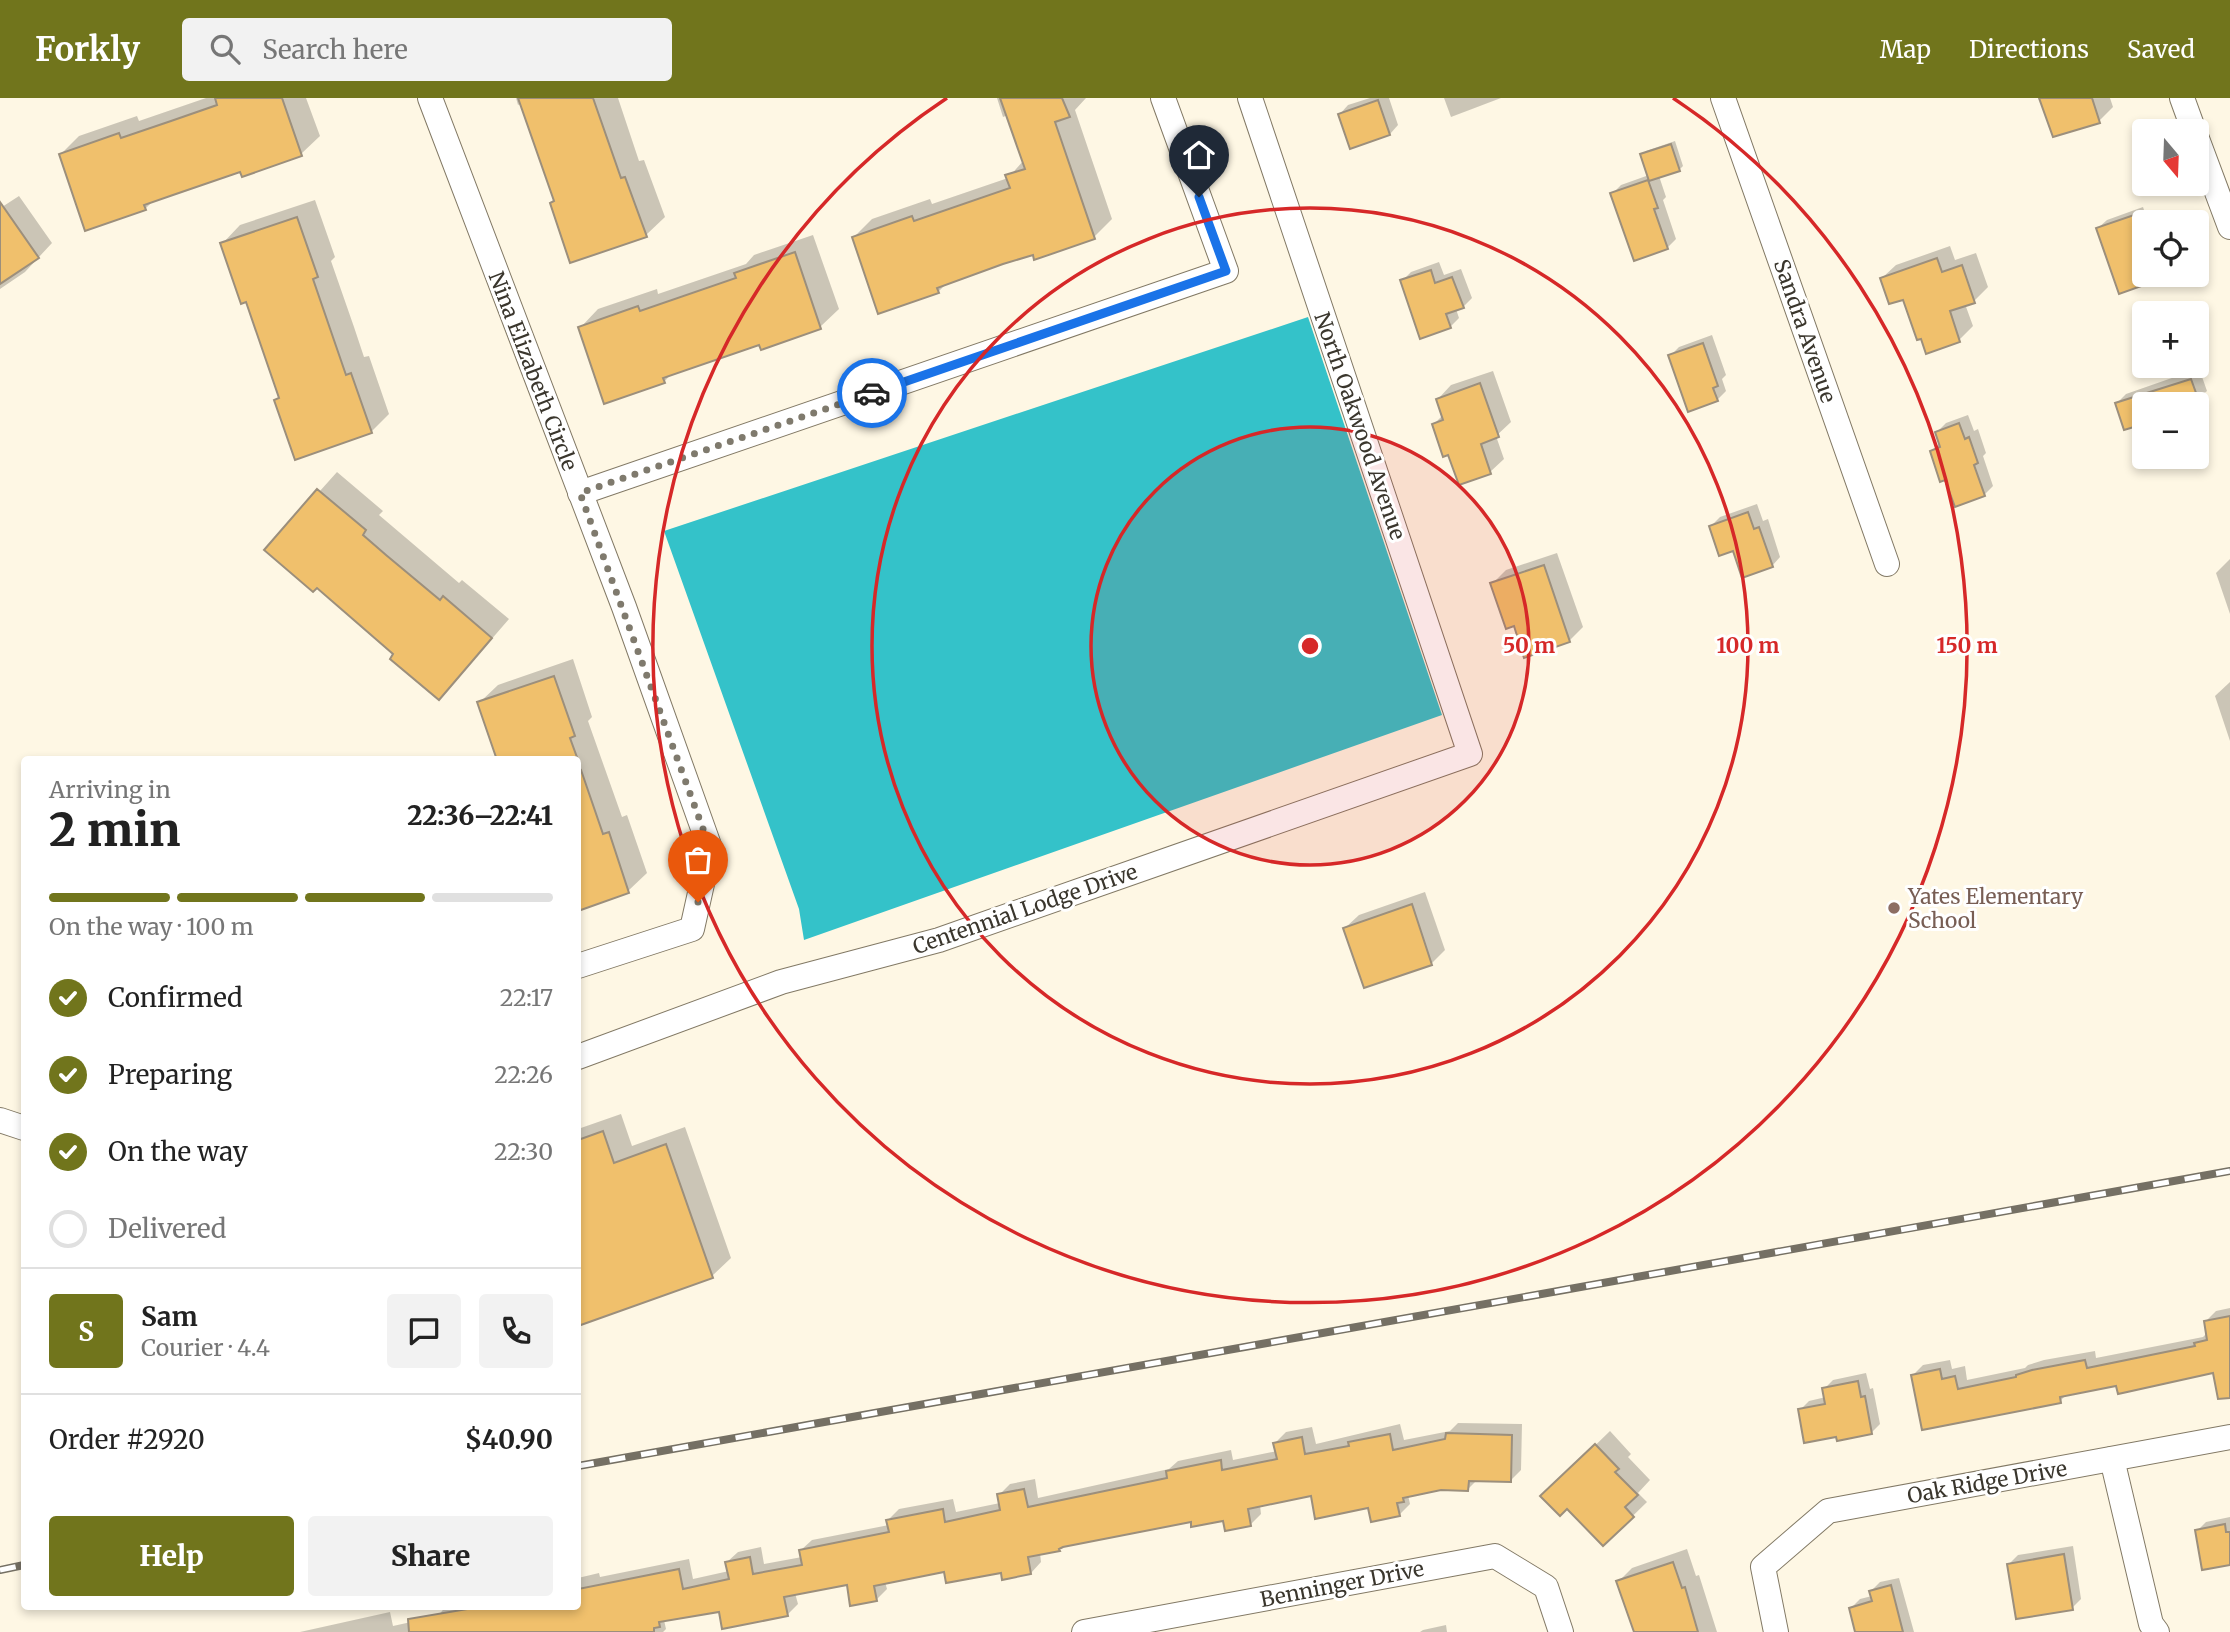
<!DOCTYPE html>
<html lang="en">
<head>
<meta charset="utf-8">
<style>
  body { margin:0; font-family:Merriweather,serif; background:#f2f2f2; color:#222; height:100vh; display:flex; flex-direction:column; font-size:26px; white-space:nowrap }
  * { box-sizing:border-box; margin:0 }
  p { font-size:23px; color:#767676 }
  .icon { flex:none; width:38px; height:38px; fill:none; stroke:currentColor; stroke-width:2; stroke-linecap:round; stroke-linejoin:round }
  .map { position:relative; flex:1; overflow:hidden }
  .panel { position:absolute; left:21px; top:658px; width:560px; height:854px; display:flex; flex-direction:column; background:#fff; border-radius:7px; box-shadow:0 4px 10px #0003 }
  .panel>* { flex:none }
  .needle { width:46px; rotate:161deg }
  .tools { position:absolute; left:2132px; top:21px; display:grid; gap:14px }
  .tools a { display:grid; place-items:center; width:77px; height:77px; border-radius:7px; background:#fff; box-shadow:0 4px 10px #0003; font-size:35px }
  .pin { position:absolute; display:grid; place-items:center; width:60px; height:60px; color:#fff; margin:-72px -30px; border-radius:50% 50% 50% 0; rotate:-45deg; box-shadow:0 0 7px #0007 }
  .pin .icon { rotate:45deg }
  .courier { position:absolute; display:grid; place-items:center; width:70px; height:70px; margin:-35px; border:5px solid #1a73e8; border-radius:50%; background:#fff; color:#222; box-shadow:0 2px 9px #0007 }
  .overview em { font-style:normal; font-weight:800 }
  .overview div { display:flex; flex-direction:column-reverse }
  .overview { display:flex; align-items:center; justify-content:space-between; height:119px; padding:0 28px }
  h1 { font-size:46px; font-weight:800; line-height:52px }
  .bar { display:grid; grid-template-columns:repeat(4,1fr); gap:10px 7px; align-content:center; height:84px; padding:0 28px }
  .bar i { height:9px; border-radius:5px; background:#e0e0e0 }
  .bar .on { background:#71751c }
  .bar p { grid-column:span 4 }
  .line { display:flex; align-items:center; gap:18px; padding:0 28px; border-top:2px solid #e0e0e0 }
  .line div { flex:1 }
  .round { display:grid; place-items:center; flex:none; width:74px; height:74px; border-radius:7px; background:#f2f2f2 }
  ol { padding:0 28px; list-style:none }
  li { display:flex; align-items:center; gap:21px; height:77px }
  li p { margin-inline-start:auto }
  li .icon { padding:7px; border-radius:50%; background:#71751c; color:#fff; stroke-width:4 }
  li:last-child { color:#767676 }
  li i { width:38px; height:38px; border:4px solid #e0e0e0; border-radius:50% }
  .action { display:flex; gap:14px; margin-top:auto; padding:14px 28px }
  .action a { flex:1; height:80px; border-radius:7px; background:#71751c; color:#fff; font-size:28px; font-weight:800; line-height:80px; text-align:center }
  .action a+a { background:#f2f2f2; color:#222 }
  header { display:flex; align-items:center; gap:42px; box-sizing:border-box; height:98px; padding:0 35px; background:#71751c; color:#fff }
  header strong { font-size:33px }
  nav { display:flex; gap:38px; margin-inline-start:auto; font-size:24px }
  .search { width:490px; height:63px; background:#f2f2f2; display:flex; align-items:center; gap:18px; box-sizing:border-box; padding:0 24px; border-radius:7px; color:#767676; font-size:26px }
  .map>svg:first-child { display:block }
  .water { fill:#34c2c9 }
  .shadow { fill:#0003 }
  .building { fill:#f0c06c; stroke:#9c8f7c; stroke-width:2 }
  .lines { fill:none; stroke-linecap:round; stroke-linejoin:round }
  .street-casing { stroke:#827965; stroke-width:26 }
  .street { stroke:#fff; stroke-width:24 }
  .rail-casing { stroke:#757064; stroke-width:8 }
  .rail { stroke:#fff; stroke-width:5; stroke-dasharray:16; stroke-linecap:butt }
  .done { stroke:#7f7a6d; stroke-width:7; stroke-dasharray:0 12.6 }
  .route { stroke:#1a73e8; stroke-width:9 }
  .ring { fill:none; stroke:#d62828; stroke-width:3.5 }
  .education-dot { fill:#8d6e63; stroke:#fff; stroke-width:2.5 }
  .labels { text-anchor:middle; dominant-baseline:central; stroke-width:6; stroke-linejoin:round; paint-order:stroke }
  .street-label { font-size:21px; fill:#3a362d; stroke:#fff }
  .education-label { font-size:21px; fill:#785e54; stroke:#fff; text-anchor:start }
  .centre { fill:#d62828; stroke:#fff; stroke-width:3.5 }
  .ring-label { font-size:21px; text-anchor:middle; font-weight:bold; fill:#d62828; stroke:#fff; stroke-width:6; stroke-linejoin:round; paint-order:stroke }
</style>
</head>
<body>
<header>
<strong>Forkly</strong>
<div class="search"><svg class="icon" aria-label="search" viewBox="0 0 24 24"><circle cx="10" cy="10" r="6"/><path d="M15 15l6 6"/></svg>Search here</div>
<nav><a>Map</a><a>Directions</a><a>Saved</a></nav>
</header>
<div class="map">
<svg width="2230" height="1534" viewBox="0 0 2230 1534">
  <rect width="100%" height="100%" fill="#fef7e4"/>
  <!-- water -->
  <polygon class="water" points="1308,219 1442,617 804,842 799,811 664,433"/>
  <!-- shadow -->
  <g class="shadow">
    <polygon points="206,0 306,0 320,38 301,56 243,76 241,71 154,102 145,111 61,56 79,38 137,18 139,23"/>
    <polygon points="516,0 618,0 639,63 644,62 665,119 646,137 572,163 556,101 522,5 518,7"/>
    <polygon points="997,0 1086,0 1075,12 1112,121 1094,139 1034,155 947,185 938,194 854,139 872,121 930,101 932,106 1008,80 1024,62 1008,17 1003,19"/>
    <polygon points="1370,0 1389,0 1398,27 1390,36 1351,49 1340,16 1348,7"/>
    <polygon points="1444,0 1501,0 1451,19"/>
    <polygon points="2041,0 2110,0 2113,9 2099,23"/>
    <polygon points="1675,43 1683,68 1679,72 1659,78 1666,99 1663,102 1676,141 1667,150 1612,96 1621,87 1649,77 1642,57 1646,53"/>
    <polygon points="19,98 52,145 25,174 0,191 0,106 2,109"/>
    <polygon points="315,102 335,159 331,163 354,229 364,259 369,258 389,316 371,334 276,302 280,298 247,202 222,146 240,127"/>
    <polygon points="2143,109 2148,124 2144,124 2144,177 2156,177 2149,183 2098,130 2107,122"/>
    <polygon points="813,137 839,211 820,229 760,245 673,274 664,284 580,230 598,211 657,191 658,196 746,166 754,157"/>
    <polygon points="1950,148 1955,162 1976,155 1988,189 1974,203 1965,206 1973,228 1959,242 1882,180 1896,167"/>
    <polygon points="1439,164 1444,177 1461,171 1472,200 1463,209 1456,211 1459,220 1450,229 1402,183 1411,174"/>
    <polygon points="1712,237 1726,277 1722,281 1726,293 1717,302 1670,258 1679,249"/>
    <polygon points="1493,273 1511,324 1496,338 1504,361 1490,374 1449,355 1434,326 1443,317 1438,301 1451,287"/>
    <polygon points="2200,273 2207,293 2191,306 2117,305 2126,296 2189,274 2190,277"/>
    <polygon points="1968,317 1974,333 1978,331 1986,355 1983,358 1993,388 1984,397 1946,380 1932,353 1940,345 1937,334 1946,325"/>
    <polygon points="337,374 383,413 379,417 459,485 462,482 509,521 457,581 396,556 317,488 267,452"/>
    <polygon points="1757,406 1763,423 1768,421 1780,459 1772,468 1734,451 1711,428 1720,419"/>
    <polygon points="1557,455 1583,529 1569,543 1515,526 1492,486 1506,472"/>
    <polygon points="2230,461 2230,516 2216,475"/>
    <polygon points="573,561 592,619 588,623 622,719 627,717 647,775 628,793 578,811 578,662 479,605 498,587"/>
    <polygon points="2230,584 2230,643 2215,598"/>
    <polygon points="1425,794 1445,852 1432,865 1366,888 1345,830 1359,817"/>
    <polygon points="621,1016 632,1048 685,1029 731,1160 712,1178 578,1226 578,1031"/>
    <polygon points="2230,1210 2230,1270 2118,1286 2067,1296 2060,1303 1923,1330 1913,1277 1923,1267 1950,1262 1952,1271 1965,1268 1967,1282 2025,1270 2028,1267 2044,1262 2095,1253 2096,1260 2203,1239 2208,1234 2206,1223 2216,1213"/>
    <polygon points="1866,1275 1870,1291 1873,1290 1880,1326 1871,1335 1837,1337 1800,1312 1809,1303 1826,1299 1824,1291 1833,1282"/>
    <polygon points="1458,1325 1522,1326 1521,1372 1511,1382 1477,1382 1468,1391 1441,1390 1408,1397 1410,1406 1399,1417 1312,1396 1260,1407 1261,1416 1250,1427 1224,1421 1192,1422 1064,1447 1059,1452 1040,1455 1041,1464 1031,1475 945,1472 885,1484 887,1491 876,1502 848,1485 795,1495 798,1506 787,1517 720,1512 664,1522 666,1531 663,1534 300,1534 390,1514 393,1528 438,1518 446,1508 578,1508 578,1480 599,1475 600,1479 689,1461 693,1481 729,1473 727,1464 738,1454 761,1449 764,1466 802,1459 801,1452 812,1442 889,1427 888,1422 899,1411 953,1401 956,1414 1000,1405 999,1397 1010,1386 1035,1381 1038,1400 1169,1371 1178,1363 1231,1352 1233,1362 1277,1353 1275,1345 1286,1334 1312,1329 1316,1346 1400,1326 1404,1342 1450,1333"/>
    <polygon points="1610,1333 1631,1356 1628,1359 1650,1382 1638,1395 1647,1404 1604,1446 1567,1409 1543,1398"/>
    <polygon points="2230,1419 2230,1466 2197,1433 2206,1424"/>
    <polygon points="2073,1448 2081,1501 2072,1510 2009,1466 2018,1457"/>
    <polygon points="1687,1451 1696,1478 1699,1477 1717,1534 1636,1534 1618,1484 1632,1470"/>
    <polygon points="1899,1480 1914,1534 1857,1534 1851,1510 1860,1501 1872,1498 1871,1493 1880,1484"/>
    <polygon points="1446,1527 1447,1534 1420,1534 1423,1532"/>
  </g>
  <!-- building -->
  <g class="building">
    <polygon points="215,0 282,0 302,58 242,79 240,74 173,97 144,107 146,112 85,133 59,56 119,35 121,40 171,23 217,7"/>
    <polygon points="518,0 593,0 621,80 625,79 647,139 570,165 550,105 554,103"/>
    <polygon points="1000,0 1062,0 1070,19 1055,24 1095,141 1034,162 1033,157 1003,166 937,190 939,195 878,216 852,139 912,118 914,123 1010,90 1005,77 1025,71"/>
    <polygon points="2039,0 2092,0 2100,25 2053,39"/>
    <polygon points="1378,2 1390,37 1350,51 1338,16"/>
    <polygon points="1671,46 1680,73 1649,83 1640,56"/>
    <polygon points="1648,82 1658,110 1654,111 1668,151 1634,163 1610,95"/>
    <polygon points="0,104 39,160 0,186"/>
    <polygon points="2134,117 2144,145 2144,177 2147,177 2150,185 2119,196 2096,130"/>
    <polygon points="297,119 318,179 313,181 336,248 346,277 351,275 372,335 295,362 274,302 279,300 246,204 241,206 220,145"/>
    <polygon points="795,154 821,231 761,252 759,247 663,280 665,285 604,306 578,229 638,208 640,213 736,180 734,175"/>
    <polygon points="1937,160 1942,174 1962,167 1975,205 1950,213 1960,244 1926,256 1921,241 1917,242 1903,202 1889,206 1880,180"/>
    <polygon points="1431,172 1435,185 1452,179 1464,210 1446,216 1451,230 1420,241 1400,182"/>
    <polygon points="1703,245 1718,288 1713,290 1718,303 1688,314 1668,257"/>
    <polygon points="2191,281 2200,306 2144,306 2144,326 2124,332 2115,305"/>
    <polygon points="1480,285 1499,339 1481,346 1491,376 1459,387 1448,357 1443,359 1432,326 1443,322 1436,301"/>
    <polygon points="1959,325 1965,341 1969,339 1978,365 1974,367 1985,398 1955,409 1945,382 1940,384 1930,353 1940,349 1935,334"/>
    <polygon points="317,391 366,432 363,437 386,457 440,502 443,498 492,540 439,602 390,561 393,556 340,510 317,490 313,494 264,452"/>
    <polygon points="1748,414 1754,431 1759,429 1773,469 1742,480 1733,453 1719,458 1709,428"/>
    <polygon points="1544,467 1570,544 1524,560 1514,528 1506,531 1490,485"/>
    <polygon points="554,578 575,638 570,640 578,662 497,662 477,604"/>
    <polygon points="581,672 603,736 609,734 629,795 578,813 578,673"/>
    <polygon points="1412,806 1432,867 1364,890 1343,830"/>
    <polygon points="603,1033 614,1065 666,1046 713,1180 578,1228 578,1042"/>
    <polygon points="2230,1218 2230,1300 2218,1301 2213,1275 2118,1296 2116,1288 2060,1299 2061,1305 1922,1332 1911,1277 1940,1271 1942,1281 1955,1278 1958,1291 2016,1279 2016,1277 2032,1272 2085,1262 2087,1270 2195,1248 2194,1245 2207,1242 2204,1223"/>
    <polygon points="1858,1283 1861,1299 1865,1298 1872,1336 1837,1343 1836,1339 1804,1345 1798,1311 1825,1306 1822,1290"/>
    <polygon points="1446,1335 1512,1337 1511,1384 1469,1383 1468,1393 1441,1392 1403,1400 1404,1404 1397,1405 1400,1418 1371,1424 1368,1410 1315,1421 1311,1398 1248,1411 1251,1428 1225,1433 1223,1423 1191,1429 1191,1424 1063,1449 1059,1451 1060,1453 1028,1459 1031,1476 1002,1482 1001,1475 946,1485 944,1474 874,1488 877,1503 850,1508 847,1487 784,1499 788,1518 722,1531 719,1514 659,1524 660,1529 654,1530 654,1534 409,1534 408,1521 485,1508 578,1508 578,1491 679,1471 683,1491 729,1481 725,1464 750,1459 753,1476 802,1467 799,1452 889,1434 886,1422 943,1411 945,1424 1000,1412 997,1396 1024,1391 1028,1409 1167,1380 1166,1373 1221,1362 1222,1372 1277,1361 1273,1345 1302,1339 1305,1356 1349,1348 1348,1344 1390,1336 1393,1352 1445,1341"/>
    <polygon points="1595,1346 1619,1371 1615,1374 1638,1397 1625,1409 1634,1419 1603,1448 1567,1411 1560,1418 1540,1398"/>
    <polygon points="2225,1426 2226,1434 2230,1434 2230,1467 2202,1472 2195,1432"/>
    <polygon points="2064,1456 2073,1512 2016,1521 2007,1466"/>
    <polygon points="1673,1464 1682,1490 1685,1489 1698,1534 1634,1534 1616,1483"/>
    <polygon points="1891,1487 1903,1534 1855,1534 1849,1510 1872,1503 1869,1493"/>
  </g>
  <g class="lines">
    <!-- street casing -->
    <g class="street-casing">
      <g id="street">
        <polyline points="430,0 624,509 710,750 692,831 578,868"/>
        <polyline points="1723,0 1887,466"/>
        <polyline points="2182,0 2194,33"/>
        <polyline points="2196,38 2230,129"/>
        <polyline points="580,395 1226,173 1163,0"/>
        <polyline points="578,959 781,884 939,842 1470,656 1250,0"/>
        <polyline points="0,1022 24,1030"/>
        <polyline points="2112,1361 2151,1526 2157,1534"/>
        <polyline points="1084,1534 1495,1458 1546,1489 1561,1534"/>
        <polyline points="1776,1534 1763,1469 1828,1413 2230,1339"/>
      </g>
    </g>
    <!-- street -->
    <use href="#street" class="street"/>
    <!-- rail casing -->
    <g class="rail-casing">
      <g id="rail">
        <polyline points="578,1368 2230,1073"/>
        <polyline points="0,1472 24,1467"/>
      </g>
    </g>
    <!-- rail -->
    <use href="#rail" class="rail"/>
  </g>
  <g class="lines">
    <!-- done -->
    <polyline class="done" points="698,804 710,750 580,395 872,295"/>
    <!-- route -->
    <polyline class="route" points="872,295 1226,173 1199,99"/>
  </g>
  <!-- distance rings -->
  <circle cx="1310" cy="548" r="219" fill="#d62828" fill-opacity=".12"/>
  <g class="ring">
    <circle cx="1310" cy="548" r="219"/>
    <circle cx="1310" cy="548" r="438"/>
    <path d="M1673 0A657 657 0 1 1 947 0"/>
  </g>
  <!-- markers -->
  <circle class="education-dot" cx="1894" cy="810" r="7"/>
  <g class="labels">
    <!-- street labels -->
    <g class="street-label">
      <text transform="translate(1805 233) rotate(71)">Sandra Avenue</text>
      <text transform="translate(533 273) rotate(69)">Nina Elizabeth Circle</text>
      <text transform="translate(1360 328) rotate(71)">North Oakwood Avenue</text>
      <text transform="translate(1025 811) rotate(-19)">Centennial Lodge Drive</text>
      <text transform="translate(1987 1384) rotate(-10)">Oak Ridge Drive</text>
      <text transform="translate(1342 1486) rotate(-11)">Benninger Drive</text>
    </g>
    <!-- education labels -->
    <g class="education-label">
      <text x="1908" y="798">Yates Elementary<tspan x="1908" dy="24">School</tspan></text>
    </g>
  </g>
  <circle cx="1310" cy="548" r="10" class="centre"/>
  <g class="ring-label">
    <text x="1529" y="555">50 m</text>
    <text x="1748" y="555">100 m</text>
    <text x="1967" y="555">150 m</text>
  </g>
</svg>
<div class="tools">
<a><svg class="needle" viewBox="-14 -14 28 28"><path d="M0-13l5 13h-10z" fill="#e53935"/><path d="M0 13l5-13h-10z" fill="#767676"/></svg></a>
<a><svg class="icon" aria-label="locate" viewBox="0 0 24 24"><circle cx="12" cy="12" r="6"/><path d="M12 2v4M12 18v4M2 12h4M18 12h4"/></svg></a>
<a>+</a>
<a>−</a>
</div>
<div class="pin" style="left:698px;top:804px;background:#ea580c"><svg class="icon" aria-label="bag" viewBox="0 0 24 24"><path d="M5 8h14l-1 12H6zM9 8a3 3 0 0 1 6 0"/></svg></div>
<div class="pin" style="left:1199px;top:99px;background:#1f2937"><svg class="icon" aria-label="home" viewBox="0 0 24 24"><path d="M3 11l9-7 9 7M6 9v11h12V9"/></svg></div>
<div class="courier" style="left:872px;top:295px"><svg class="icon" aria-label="car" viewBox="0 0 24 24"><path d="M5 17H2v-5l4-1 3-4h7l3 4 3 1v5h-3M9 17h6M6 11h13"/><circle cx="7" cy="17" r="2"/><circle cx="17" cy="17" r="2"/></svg></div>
<section class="panel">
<div class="overview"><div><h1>2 min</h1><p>Arriving in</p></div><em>22:36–22:41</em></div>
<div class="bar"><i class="on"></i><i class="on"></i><i class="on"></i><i></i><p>On the way · 100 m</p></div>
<ol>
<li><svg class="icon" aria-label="check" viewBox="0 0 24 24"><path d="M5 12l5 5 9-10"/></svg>Confirmed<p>22:17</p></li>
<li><svg class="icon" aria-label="check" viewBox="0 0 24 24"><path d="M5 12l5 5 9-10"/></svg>Preparing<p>22:26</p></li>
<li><svg class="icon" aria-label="check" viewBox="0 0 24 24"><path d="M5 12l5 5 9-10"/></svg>On the way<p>22:30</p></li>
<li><i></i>Delivered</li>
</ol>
<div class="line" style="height:126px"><b class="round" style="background:#71751c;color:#fff">S</b><div><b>Sam</b><p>Courier · 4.4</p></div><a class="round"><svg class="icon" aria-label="chat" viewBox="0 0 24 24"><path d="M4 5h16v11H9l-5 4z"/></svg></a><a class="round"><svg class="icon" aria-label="phone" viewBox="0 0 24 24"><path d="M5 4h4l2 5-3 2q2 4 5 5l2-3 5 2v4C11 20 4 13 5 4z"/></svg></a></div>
<div class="line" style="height:91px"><div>Order #2920</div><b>$40.90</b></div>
<div class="action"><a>Help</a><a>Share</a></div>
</section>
</div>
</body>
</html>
